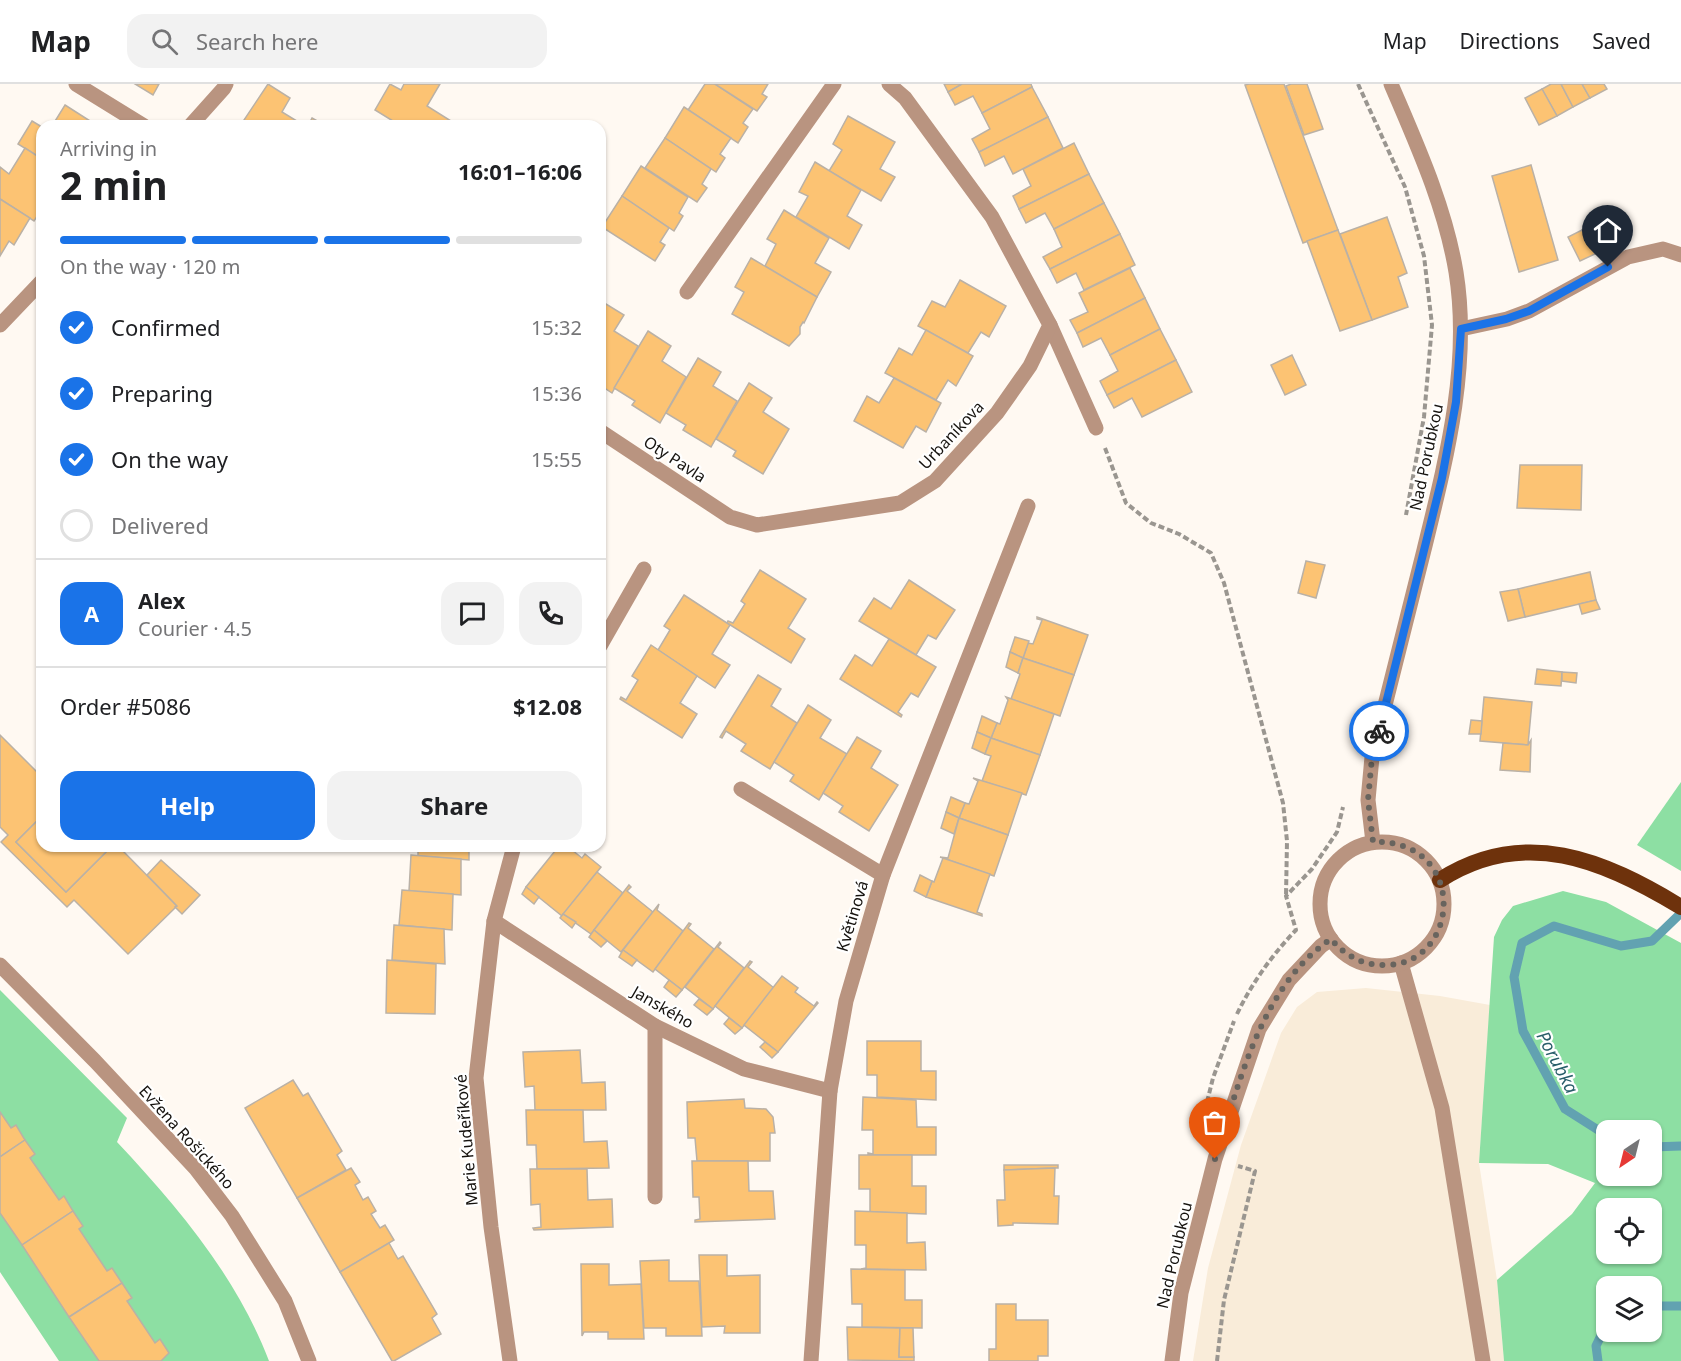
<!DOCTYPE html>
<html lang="en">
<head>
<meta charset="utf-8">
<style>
  body { margin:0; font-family:"Noto Sans",sans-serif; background:#f2f2f2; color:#202124; height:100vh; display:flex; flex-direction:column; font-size:22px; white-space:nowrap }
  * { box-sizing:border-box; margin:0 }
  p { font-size:20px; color:#757577 }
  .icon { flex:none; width:33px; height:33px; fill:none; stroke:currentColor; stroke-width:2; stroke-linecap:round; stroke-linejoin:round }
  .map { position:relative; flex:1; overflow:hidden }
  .details { position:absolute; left:36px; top:36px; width:570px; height:732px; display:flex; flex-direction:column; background:#fff; border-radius:18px; box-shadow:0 2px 4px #0004 }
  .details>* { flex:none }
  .needle { width:39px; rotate:215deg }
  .fabs { position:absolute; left:1596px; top:1036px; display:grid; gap:12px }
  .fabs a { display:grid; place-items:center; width:66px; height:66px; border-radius:12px; background:#fff; box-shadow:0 2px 4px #0004; font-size:30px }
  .pin { position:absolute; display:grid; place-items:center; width:51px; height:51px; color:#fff; margin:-62px -26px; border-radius:50% 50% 50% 0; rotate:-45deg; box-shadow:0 0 6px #0007 }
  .pin .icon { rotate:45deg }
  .courier { position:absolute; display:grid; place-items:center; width:60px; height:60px; margin:-30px; border:4px solid #1a73e8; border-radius:50%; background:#fff; color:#222; box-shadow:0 2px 8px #0007 }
  .summary em { font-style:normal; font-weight:700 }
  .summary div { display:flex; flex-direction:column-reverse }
  .summary { display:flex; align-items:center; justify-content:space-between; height:102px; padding:0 24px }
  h1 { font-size:39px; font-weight:700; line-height:45px }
  .bar { display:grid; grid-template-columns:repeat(4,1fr); gap:9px 6px; align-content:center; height:72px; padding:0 24px }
  .bar i { height:8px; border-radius:4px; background:#e0e0e0 }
  .bar .active { background:#1a73e8 }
  .bar p { grid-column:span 4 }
  .line { display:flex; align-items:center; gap:15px; padding:0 24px; border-top:2px solid #e0e0e0 }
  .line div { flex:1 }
  .round { display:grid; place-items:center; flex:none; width:63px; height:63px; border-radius:18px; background:#f2f2f2 }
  ol { padding:0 24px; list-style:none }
  li { display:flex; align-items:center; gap:18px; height:66px }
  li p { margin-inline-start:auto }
  li .icon { padding:6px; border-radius:50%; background:#1a73e8; color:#fff; stroke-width:4 }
  li:last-child { color:#757577 }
  li i { width:33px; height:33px; border:3px solid #e0e0e0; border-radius:50% }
  .cta { display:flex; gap:12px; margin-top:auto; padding:12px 24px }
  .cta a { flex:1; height:69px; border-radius:18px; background:#1a73e8; color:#fff; font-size:24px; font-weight:700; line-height:69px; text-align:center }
  .cta a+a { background:#f2f2f2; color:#202124 }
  header { display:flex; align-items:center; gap:36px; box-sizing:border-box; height:84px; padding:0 30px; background:#fff; border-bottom:2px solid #e0e0e0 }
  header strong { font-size:28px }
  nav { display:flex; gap:33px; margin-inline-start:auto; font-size:21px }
  .search { width:420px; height:54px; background:#f2f2f2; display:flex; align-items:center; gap:15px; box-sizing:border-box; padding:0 21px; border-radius:18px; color:#757577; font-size:22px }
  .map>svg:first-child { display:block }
  .built { fill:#f9ecd9 }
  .green { fill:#8ddfa3; fill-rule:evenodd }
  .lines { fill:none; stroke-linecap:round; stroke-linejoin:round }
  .stream { stroke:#62a2b1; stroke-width:9 }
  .building { fill:#fcc373; stroke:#bab1a6; stroke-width:1.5 }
  .path { stroke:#9a9690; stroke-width:4; stroke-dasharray:6 3; stroke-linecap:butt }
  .service { stroke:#b99480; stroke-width:15 }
  .minor { stroke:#b99480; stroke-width:15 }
  .trunk { stroke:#6e320c; stroke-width:16 }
  .done { stroke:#68645e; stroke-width:6; stroke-dasharray:0 10.8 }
  .route { stroke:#1a73e8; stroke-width:8 }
  .labels { text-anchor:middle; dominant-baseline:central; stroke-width:4.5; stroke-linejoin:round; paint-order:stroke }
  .street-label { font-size:16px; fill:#16130f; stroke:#fff }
  .water-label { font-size:18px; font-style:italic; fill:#295e6a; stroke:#fff }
</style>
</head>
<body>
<header>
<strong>Map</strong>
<div class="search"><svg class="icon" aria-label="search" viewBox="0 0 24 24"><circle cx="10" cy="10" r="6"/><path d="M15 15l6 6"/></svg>Search here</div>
<nav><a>Map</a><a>Directions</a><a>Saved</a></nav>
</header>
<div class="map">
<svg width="1681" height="1277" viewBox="0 0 1681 1277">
  <rect width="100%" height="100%" fill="#fff9f2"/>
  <!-- built -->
  <polygon class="built" points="1366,904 1440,912 1490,921 1479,1079 1497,1196 1504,1277 1193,1277 1208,1184 1241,1061 1281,949 1297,923 1317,908"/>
  <!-- green -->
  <g class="green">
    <polygon points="1681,698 1681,787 1637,761"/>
    <path d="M1563,807L1606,818L1681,859V1277H1504L1497,1196L1572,1130L1595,1099L1548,1080L1479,1079L1494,853L1502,836L1513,822ZM1606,1047H1652V1092H1606ZM1606,1125H1652V1170H1606ZM1606,1203H1652V1248H1606Z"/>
    <path d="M0,906L127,1034L117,1058C178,1123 237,1193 269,1277H59L0,1188Z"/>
  </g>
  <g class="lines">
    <!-- stream -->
    <g class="stream">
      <polyline points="1606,1051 1565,1025 1523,947 1514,893 1522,859 1554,842 1621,862 1652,857 1681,829"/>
      <polyline points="1652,1063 1681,1062"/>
      <polyline points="1652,1222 1681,1222"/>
      <polyline points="1598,1277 1596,1262 1606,1241"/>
    </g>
  </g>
  <!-- building -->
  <g class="building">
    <polygon points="135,0 159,0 153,11"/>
    <polygon points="268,0 290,14 282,28 305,42 240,42"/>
    <polygon points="390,0 401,6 404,0 440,0 427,22 459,42 401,42 375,26"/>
    <polygon points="705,0 715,0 753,25 743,39 748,43 738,59 688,26"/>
    <polygon points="715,0 768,0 762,10 767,13 757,27"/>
    <polygon points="944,0 962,0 948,8"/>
    <polygon points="962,0 1031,0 1032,3 982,29 973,12 955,21 948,8"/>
    <polygon points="1249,0 1284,0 1338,146 1303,159 1245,1"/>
    <polygon points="1291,0 1307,0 1323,45 1304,51 1286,2"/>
    <polygon points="1551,0 1561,0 1573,23 1557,32 1542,5"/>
    <polygon points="1561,0 1582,0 1590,14 1573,23"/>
    <polygon points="1582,0 1604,0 1607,5 1590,14"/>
    <polygon points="1032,3 1048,33 979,68 972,55 990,45 982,29"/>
    <polygon points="1542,5 1557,32 1539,41 1525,14"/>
    <polygon points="65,21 98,42 52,42"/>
    <polygon points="684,23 731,54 720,70 725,74 716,88 665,54"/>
    <polygon points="848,32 895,58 880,85 895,93 881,117 829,87 842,66 833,60"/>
    <polygon points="1048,33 1063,64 1013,90 1004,72 985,82 979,68"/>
    <polygon points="312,34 326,42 308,42"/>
    <polygon points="32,37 42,43 42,75 18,60"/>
    <polygon points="665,54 711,85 702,100 707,104 697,118 645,84"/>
    <polygon points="1074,59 1089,90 1019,125 1013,112 1031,102 1023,85"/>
    <polygon points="25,64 42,75 42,125 34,137 0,115 0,83 9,90"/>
    <polygon points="815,78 861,106 847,132 862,141 849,165 796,133 808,112 799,108"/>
    <polygon points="1531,81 1558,176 1519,188 1492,92"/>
    <polygon points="641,82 688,113 679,129 683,132 674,147 622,112"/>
    <polygon points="1089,90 1104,119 1054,145 1045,129 1026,139 1019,125"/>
    <polygon points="622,112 669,144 660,158 665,161 655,177 602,143"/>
    <polygon points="0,115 30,134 14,161 9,157 0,172"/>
    <polygon points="1104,119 1120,150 1050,185 1043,173 1062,163 1054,145"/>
    <polygon points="784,126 829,154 815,179 831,188 817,213 765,182 776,160 767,155"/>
    <polygon points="1387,133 1407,189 1398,193 1408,223 1372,236 1340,150"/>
    <polygon points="1604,135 1616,159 1606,164 1593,140"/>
    <polygon points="1593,140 1606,164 1595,170 1582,146"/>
    <polygon points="1338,146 1372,236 1340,247 1307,157"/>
    <polygon points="1582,146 1595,170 1580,177 1568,153"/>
    <polygon points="1120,150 1135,181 1084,206 1076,189 1057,199 1050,185"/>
    <polygon points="751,174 817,213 804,239 803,238 800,243 800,250 789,262 732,230 744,208 735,203"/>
    <polygon points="1130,184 1145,214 1077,249 1070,236 1088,228 1079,209"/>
    <polygon points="960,196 1006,222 989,253 981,248 968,269 918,242 932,217 945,223"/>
    <polygon points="1145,214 1160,245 1110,271 1101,254 1083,263 1077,249"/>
    <polygon points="601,217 624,231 614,247 638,262 612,309 600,301"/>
    <polygon points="1160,245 1176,276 1107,311 1100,297 1118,287 1110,271"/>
    <polygon points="926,246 973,272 956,302 948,296 936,316 885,289 899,264 912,271"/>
    <polygon points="648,247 671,262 662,277 686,293 660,339 632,321 635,317 614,304"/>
    <polygon points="1292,271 1306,301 1285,311 1271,281"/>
    <polygon points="698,274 721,288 713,302 737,317 711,363 683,346 686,341 666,329"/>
    <polygon points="1176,276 1192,308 1142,333 1132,314 1114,324 1107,311"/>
    <polygon points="894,294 941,319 926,348 916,342 903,364 854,337 867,312 879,319"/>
    <polygon points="749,299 772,314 763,328 789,345 763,390 733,372 736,367 716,355"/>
    <polygon points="1520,381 1582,381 1581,426 1517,424"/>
    <polygon points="1306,477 1325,481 1316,514 1298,509"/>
    <polygon points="760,486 806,515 788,544 805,555 791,579 727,539 728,537 733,539 745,520 741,517"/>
    <polygon points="1590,488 1596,516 1525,533 1518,505"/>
    <polygon points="909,496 955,526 936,555 928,551 916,571 859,537 874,514 891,525"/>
    <polygon points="1518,505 1525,533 1508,537 1500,508"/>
    <polygon points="684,511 730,541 712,570 730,581 715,604 658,566 670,546 664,542"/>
    <polygon points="1596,516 1600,525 1582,530 1579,520"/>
    <polygon points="1037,533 1088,551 1074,591 1023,574 1028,559 1033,560 1042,536 1037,535"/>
    <polygon points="1015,553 1029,557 1023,574 1010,568"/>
    <polygon points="889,555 936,583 918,613 911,609 898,628 902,631 901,633 840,595 855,571 872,582"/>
    <polygon points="651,561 697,592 680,619 697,630 682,654 620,615 621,613 626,616 638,596 632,592"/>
    <polygon points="1010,568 1023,574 1018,589 1006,583"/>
    <polygon points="1023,574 1074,591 1060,632 1011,615 1020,590 1018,589"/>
    <polygon points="1537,585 1562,588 1561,602 1535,600"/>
    <polygon points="1562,588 1577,589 1576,599 1562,597"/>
    <polygon points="758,591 781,605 771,622 797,639 770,685 741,667 746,660 726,647 722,654 720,653"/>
    <polygon points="1006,613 1054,630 1040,671 991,654 997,639 1000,640 1008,616"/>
    <polygon points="1484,613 1532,618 1528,661 1480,657"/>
    <polygon points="808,621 831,636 820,654 847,670 819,716 790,697 794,691 774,678"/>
    <polygon points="982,632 997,639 991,654 977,648"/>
    <polygon points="1471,636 1482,637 1481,650 1469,650"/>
    <polygon points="977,648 991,654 985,670 972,664"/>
    <polygon points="0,651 42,693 42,732 16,758 66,808 112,762 128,762 123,767 177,822 128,870 74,816 67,823 1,758 8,751 0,743"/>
    <polygon points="857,653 881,667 871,684 898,701 869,747 839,728 843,722 823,709"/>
    <polygon points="991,654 1040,671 1026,711 982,697 991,672 985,670"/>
    <polygon points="1531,656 1530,688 1500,686 1503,659 1528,661"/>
    <polygon points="973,694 1022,709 1008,751 959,734 965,719 969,720 978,697"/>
    <polygon points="951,713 965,719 959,734 946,728"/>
    <polygon points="946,728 959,734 954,750 941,744"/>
    <polygon points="42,732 42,762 112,762 66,808 16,758"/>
    <polygon points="959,734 1008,751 994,792 940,773 948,774"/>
    <polygon points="418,762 469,762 469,776 418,772"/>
    <polygon points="559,762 567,762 582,774 585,770 601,783 562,832 526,803"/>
    <polygon points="411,771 461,775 461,811 409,807"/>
    <polygon points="943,774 990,790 977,828 982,830 982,832 926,813 932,797 934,798"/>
    <polygon points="161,776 200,811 182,830 175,823 177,822 147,791"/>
    <polygon points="597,788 623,809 591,850 563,830"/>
    <polygon points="920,791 932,797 926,813 914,807"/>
    <polygon points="629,801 631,803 627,807 653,828 621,868 594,846"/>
    <polygon points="526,803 539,813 534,820 522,810"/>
    <polygon points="402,806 453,810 452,846 399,841"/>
    <polygon points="659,820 657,826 683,847 653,888 623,866"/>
    <polygon points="563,830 576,838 572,844 560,834"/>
    <polygon points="689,839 691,840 688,844 714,865 682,906 655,885"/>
    <polygon points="394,841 444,845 445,880 392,876"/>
    <polygon points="594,846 607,857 601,863 589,853"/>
    <polygon points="720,858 721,859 718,863 744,884 713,925 685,903"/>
    <polygon points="623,866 637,876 632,882 619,873"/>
    <polygon points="387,876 436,880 435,930 386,929"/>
    <polygon points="750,877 752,878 748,883 774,904 742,944 715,922"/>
    <polygon points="782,892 798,904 795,908 814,922 817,918 818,919 778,968 744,941"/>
    <polygon points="669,896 682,906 676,913 664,903"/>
    <polygon points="699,915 713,925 707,931 694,921"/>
    <polygon points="729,934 742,944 735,950 724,940"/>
    <polygon points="867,957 921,957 921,987 936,987 936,1016 877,1013 877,991 867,991"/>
    <polygon points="765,958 778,968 772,974 760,963"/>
    <polygon points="580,966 582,999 605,998 606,1026 535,1026 534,1002 525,1003 523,968"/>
    <polygon points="293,996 303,1012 308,1009 342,1067 337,1071 346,1086 297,1114 245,1024"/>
    <polygon points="863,1013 916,1016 917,1043 936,1043 936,1071 868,1071 868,1069 873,1070 873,1046 862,1046"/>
    <polygon points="744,1015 745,1024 766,1025 773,1033 775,1049 770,1049 770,1077 697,1077 695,1054 688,1054 687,1018"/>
    <polygon points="526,1026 583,1026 584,1058 607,1057 609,1084 537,1085 536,1061 527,1061"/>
    <polygon points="0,1028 11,1044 16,1041 25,1056 0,1073"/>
    <polygon points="25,1056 35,1070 30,1074 59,1116 64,1112 73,1127 22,1161 0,1129 0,1073"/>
    <polygon points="859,1071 912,1071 912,1102 926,1102 926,1130 870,1128 870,1105 859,1105"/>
    <polygon points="692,1077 748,1077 749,1107 773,1107 775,1135 695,1138 695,1136 700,1135 699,1113 693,1113"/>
    <polygon points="1004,1081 1058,1081 1058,1084 1055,1084 1004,1086"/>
    <polygon points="351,1084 360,1098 355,1101 363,1116 368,1113 376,1127 371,1130 380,1144 385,1141 394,1156 340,1188 297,1114"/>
    <polygon points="1055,1084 1054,1112 1059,1112 1058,1140 1013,1139 1013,1141 998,1142 997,1116 1005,1116 1004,1086"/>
    <polygon points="530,1085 587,1085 588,1116 612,1115 613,1143 534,1146 533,1144 541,1143 540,1120 531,1121"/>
    <polygon points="73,1127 83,1142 79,1145 107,1187 112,1184 122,1199 69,1233 22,1161"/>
    <polygon points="855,1127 907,1129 907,1159 925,1158 926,1186 861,1185 866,1184 866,1161 855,1161"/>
    <polygon points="389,1159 398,1175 403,1172 437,1230 432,1234 441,1250 394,1277 392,1277 340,1188"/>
    <polygon points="699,1171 727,1171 727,1192 760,1191 760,1249 724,1249 725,1242 702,1243"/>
    <polygon points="669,1176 669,1197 699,1197 702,1252 666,1252 666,1244 644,1244 640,1177"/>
    <polygon points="581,1180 609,1180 609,1201 641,1200 644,1255 608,1255 608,1248 584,1248 582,1252"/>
    <polygon points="851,1185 905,1186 905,1216 922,1216 922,1244 862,1243 862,1220 852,1220"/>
    <polygon points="122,1199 132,1214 127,1217 155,1259 160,1255 169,1269 161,1277 99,1277 69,1233"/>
    <polygon points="996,1220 1016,1220 1016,1236 1048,1236 1048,1272 1038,1272 1038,1277 989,1277 989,1265 996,1265"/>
    <polygon points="847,1243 900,1244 899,1273 914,1273 914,1277 848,1276"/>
    <polygon points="900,1244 913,1244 914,1273 899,1273"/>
  </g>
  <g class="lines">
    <!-- path -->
    <g class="path">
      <polyline points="1358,0 1405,103 1424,172 1432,241 1424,333 1406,431"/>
      <polyline points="1105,364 1126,419 1151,439 1179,450 1211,469 1224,499 1283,719 1287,757 1286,812"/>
      <path d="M1237,930C1252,899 1272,871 1296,846L1286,812L1312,785L1337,748L1343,723"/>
      <polyline points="1207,1018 1213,994 1234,937"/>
      <polyline points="1217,1277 1224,1216 1255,1087 1238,1082"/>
    </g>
    <!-- service -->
    <polyline class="service" points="1401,879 1442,1024 1483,1277"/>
    <!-- minor -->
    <g class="minor">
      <polyline points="76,0 144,42"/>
      <polyline points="190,42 224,4 226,0"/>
      <polyline points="687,208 834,0"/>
      <polyline points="0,241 42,197"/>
      <polyline points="1050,241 1096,344"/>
      <polyline points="1461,245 1507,235 1529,227 1628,173 1663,165 1681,171"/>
      <polyline points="600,347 730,433 757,441 900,419 935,397 997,329 1030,282 1050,241 992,133 905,14 889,0"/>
      <polyline points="600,562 644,485"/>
      <polyline points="741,705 883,791"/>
      <path d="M1373,758L1368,716L1372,673C1390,604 1407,535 1424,466C1446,376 1471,281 1456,188C1445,122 1417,61 1391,0"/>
      <circle cx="1382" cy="820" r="62"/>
      <polyline points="494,837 655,942 744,985 830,1007"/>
      <polyline points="0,881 95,977 196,1085 232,1132 285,1217 309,1277"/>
      <polyline points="655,942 655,1113"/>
      <polyline points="510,1277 491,1143 476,994 494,837 514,762"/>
      <polyline points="811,1277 830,1007 846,917 883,791 1028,422"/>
      <polyline points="1172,1277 1181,1209 1215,1075 1259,945 1289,896 1321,862 1331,855"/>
    </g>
    <!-- trunk -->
    <path class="trunk" d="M1440,796C1524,742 1604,776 1681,823"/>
  </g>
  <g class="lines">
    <!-- done -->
    <path class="done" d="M1215,1075C1239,1000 1261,902 1331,855C1345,871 1361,881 1383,881C1462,883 1469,755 1373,758L1368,716L1372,673L1379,647"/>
    <!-- route -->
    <polyline class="route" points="1379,647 1442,394 1456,318 1461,245 1506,235 1529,227 1608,183"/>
  </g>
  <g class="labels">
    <!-- street labels -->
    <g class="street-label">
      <text transform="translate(951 351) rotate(-47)">Urbaníkova</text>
      <text transform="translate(1426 373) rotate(-78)">Nad Porubkou</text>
      <text transform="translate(675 375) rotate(33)">Oty Pavla</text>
      <text transform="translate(852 832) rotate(-73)">Květinová</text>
      <text transform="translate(663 923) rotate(30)">Janského</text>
      <text transform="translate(187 1053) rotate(48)">Evžena Rošického</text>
      <text transform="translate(466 1056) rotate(-95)">Marie Kudeříkové</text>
      <text transform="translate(1174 1171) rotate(-77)">Nad Porubkou</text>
    </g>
    <!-- water labels -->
    <g class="water-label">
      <text transform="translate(1558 978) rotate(62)">Porubka</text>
    </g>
  </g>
</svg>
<div class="fabs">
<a><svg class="needle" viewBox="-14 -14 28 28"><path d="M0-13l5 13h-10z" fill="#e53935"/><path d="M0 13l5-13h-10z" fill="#757577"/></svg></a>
<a><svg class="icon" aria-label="locate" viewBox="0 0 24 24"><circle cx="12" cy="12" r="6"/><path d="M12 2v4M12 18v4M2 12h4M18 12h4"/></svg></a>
<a><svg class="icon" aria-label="layers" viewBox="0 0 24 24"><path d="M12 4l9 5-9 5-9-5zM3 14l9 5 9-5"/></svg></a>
</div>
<div class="pin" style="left:1215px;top:1075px;background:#ea580c"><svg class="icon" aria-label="bag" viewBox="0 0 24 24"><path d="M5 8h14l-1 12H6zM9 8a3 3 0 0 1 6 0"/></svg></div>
<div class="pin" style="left:1608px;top:183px;background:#1f2937"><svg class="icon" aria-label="home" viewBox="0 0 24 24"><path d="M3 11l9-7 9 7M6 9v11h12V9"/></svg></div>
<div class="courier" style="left:1379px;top:647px"><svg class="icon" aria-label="bike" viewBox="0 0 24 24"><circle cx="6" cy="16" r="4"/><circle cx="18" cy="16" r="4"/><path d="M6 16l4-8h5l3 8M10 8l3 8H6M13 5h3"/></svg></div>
<section class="details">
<div class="summary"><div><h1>2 min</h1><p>Arriving in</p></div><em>16:01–16:06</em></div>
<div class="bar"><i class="active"></i><i class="active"></i><i class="active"></i><i></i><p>On the way · 120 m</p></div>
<ol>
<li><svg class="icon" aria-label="check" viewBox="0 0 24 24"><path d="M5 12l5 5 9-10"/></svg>Confirmed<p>15:32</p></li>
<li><svg class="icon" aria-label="check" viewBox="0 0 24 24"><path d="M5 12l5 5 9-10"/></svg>Preparing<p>15:36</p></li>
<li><svg class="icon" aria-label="check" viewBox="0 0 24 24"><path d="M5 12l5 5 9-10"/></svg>On the way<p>15:55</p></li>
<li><i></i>Delivered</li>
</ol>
<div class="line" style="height:108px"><b class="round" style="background:#1a73e8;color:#fff">A</b><div><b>Alex</b><p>Courier · 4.5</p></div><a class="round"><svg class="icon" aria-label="chat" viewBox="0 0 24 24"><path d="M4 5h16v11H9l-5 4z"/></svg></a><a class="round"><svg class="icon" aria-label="phone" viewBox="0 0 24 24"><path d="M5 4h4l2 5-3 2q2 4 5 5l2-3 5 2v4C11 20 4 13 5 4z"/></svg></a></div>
<div class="line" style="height:78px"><div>Order #5086</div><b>$12.08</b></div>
<div class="cta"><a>Help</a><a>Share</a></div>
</section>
</div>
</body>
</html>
